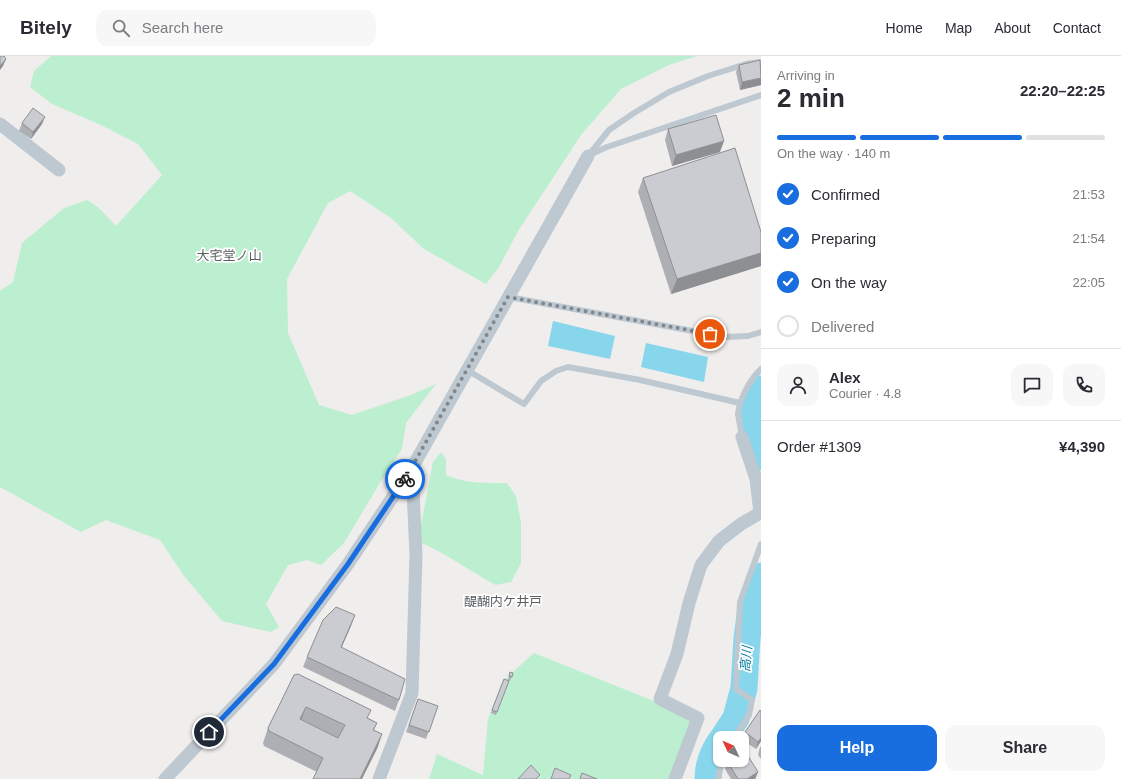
<!DOCTYPE html>
<html lang="en">
<head>
<meta charset="utf-8">
<style>
  body { margin:0; font-family:Helvetica,"Noto Sans JP",sans-serif; background:#f7f7f7; color:#2b2b33; height:100vh; display:flex; flex-direction:column; font-size:15px; white-space:nowrap }
  * { box-sizing:border-box; margin:0 }
  p { font-size:13px; color:#7c7c81 }
  .icon { flex:none; width:22px; height:22px; fill:none; stroke:currentColor; stroke-width:2; stroke-linecap:round; stroke-linejoin:round }
  .map { position:relative; flex:1; overflow:hidden }
  .side { display:flex; flex-direction:column; background:#fff; width:360px }
  .side>* { flex:none }
  .needle { width:26px; rotate:314deg }
  .controls { position:absolute; left:713px; top:675px; display:grid; gap:8px }
  .controls a { display:grid; place-items:center; width:36px; height:36px; border-radius:8px; background:#fff; box-shadow:0 1px 3px #0004; font-size:20px }
  .pin { position:absolute; display:grid; place-items:center; width:34px; height:34px; color:#fff; margin:-17px; border:2px solid #fff; border-radius:50%; box-shadow:0 1px 4px #0007 }
  .courier { position:absolute; display:grid; place-items:center; width:40px; height:40px; margin:-20px; border:3px solid #186ddf; border-radius:50%; background:#fff; color:#222; box-shadow:0 1px 5px #0007 }
  .summary em { font-style:normal; font-weight:600 }
  .summary div { display:flex; flex-direction:column-reverse }
  .summary { display:flex; align-items:center; justify-content:space-between; height:68px; padding:0 16px }
  h1 { font-size:26px; font-weight:600; line-height:30px }
  .bar { display:grid; grid-template-columns:repeat(4,1fr); gap:6px 4px; align-content:center; height:48px; padding:0 16px }
  .bar i { height:5px; border-radius:3px; background:#e1e1e2 }
  .bar .selected { background:#186ddf }
  .bar p { grid-column:span 4 }
  .line { display:flex; align-items:center; gap:10px; padding:0 16px; border-top:1px solid #e1e1e2 }
  .line div { flex:1 }
  .round { display:grid; place-items:center; flex:none; width:42px; height:42px; border-radius:12px; background:#f7f7f7 }
  ol { padding:0 16px; list-style:none }
  li { display:flex; align-items:center; gap:12px; height:44px }
  li p { margin-inline-start:auto }
  li .icon { padding:4px; border-radius:50%; background:#186ddf; color:#fff; stroke-width:4 }
  li:last-child { color:#7c7c81 }
  li i { width:22px; height:22px; border:2px solid #e1e1e2; border-radius:50% }
  .cta { display:flex; gap:8px; margin-top:auto; padding:8px 16px }
  .cta a { flex:1; height:46px; border-radius:12px; background:#186ddf; color:#fff; font-size:16px; font-weight:600; line-height:46px; text-align:center }
  .cta a+a { background:#f7f7f7; color:#2b2b33 }
  header { display:flex; align-items:center; gap:24px; box-sizing:border-box; height:56px; padding:0 20px; background:#fff; border-bottom:1px solid #e1e1e2 }
  header strong { font-size:19px }
  nav { display:flex; gap:22px; margin-inline-start:auto; font-size:14px }
  .search { width:280px; height:36px; background:#f7f7f7; display:flex; align-items:center; gap:10px; box-sizing:border-box; padding:0 14px; border-radius:12px; color:#7c7c81; font-size:15px }
  main { display:flex; flex:1; min-height:0 }
  .map>svg:first-child { display:block }
  .green { fill:#bbefcf }
  .water { fill:#87d6ec }
  .lines { fill:none; stroke-linecap:round; stroke-linejoin:round }
  .river { stroke:#87d6ec; stroke-width:27 }
  .lane { stroke:#bdc8d0; stroke-width:6 }
  .street { stroke:#bdc8d0; stroke-width:13 }
  .wall { fill:#aeafb5 }
  .shaded-wall { fill:#8d8f93 }
  .building { fill:#caccd2; stroke:#8d8f93; fill-rule:evenodd }
  .done { stroke:#81878e; stroke-width:4; stroke-dasharray:0 7.2 }
  .route { stroke:#186ddf; stroke-width:5 }
  .labels { text-anchor:middle; dominant-baseline:central; stroke-width:3.5; stroke-linejoin:round; paint-order:stroke }
  .neighbourhood-label { font-size:13px; fill:#5a5e62; stroke:#fff }
  .water-label { font-size:13px; font-style:italic; fill:#0b7fa0; stroke:#fff }
</style>
</head>
<body>
<header>
<strong>Bitely</strong>
<div class="search"><svg class="icon" aria-label="search" viewBox="0 0 24 24"><circle cx="10" cy="10" r="6"/><path d="M15 15l6 6"/></svg>Search here</div>
<nav><a>Home</a><a>Map</a><a>About</a><a>Contact</a></nav>
</header>
<main>
<div class="map">
<svg width="761" height="723" viewBox="0 0 761 723">
  <rect width="100%" height="100%" fill="#f0eded"/>
  <!-- green -->
  <g class="green">
    <polygon points="51,0 697,0 669,9 621,33 581,79 518,175 499,211 486,228 424,193 391,162 350,135 328,147 287,223 288,277 319,349 352,359 411,339 436,328 406,367 402,393 384,420 344,487 321,509 307,504 288,509 266,548 279,571 271,576 222,565 184,520 160,484 106,464 81,476 0,431 0,235 13,226 22,187 64,152 87,144 99,152 116,170 162,119 138,88 101,69 52,48 30,31 34,15"/>
    <path d="M441,396L446,403V419C466,428 486,427 507,427L516,440L521,466V507L511,526L495,529L442,497L418,485L433,406Z"/>
    <polygon points="534,597 701,664 677,723 429,723 437,698 483,719 488,663 502,626"/>
  </g>
  <!-- water -->
  <g class="water">
    <polygon points="553,265 615,280 610,303 548,290"/>
    <polygon points="646,287 708,301 704,326 641,311"/>
  </g>
  <g class="lines">
    <!-- river -->
    <g class="river">
      <path d="M761,333C745,355 756,377 761,401"/>
      <polyline points="723,682 736,662 744,632 747,582 751,552 761,520"/>
      <path d="M708,723C708,709 712,698 720,686"/>
    </g>
    <!-- lane -->
    <g class="lane">
      <polyline points="589,99 607,91 761,39"/>
      <polyline points="588,100 609,74 634,57 669,36 708,20 746,8 761,6"/>
      <polyline points="509,241 725,281 748,280 761,276"/>
      <path d="M467,314L524,348L541,325L556,315L568,311L640,324L740,347C745,334 751,322 761,313"/>
      <polyline points="740,347 738,358 742,381"/>
      <polyline points="734,682 749,659 752,644 736,633 740,546 761,488"/>
      <polyline points="718,723 722,704"/>
    </g>
    <!-- street -->
    <g class="street">
      <polyline points="0,68 59,114"/>
      <polyline points="165,723 274,608 348,508 412,412 588,100"/>
      <polyline points="379,723 412,637 416,499 412,412"/>
      <polyline points="675,723 698,662 660,643 677,598 689,547 701,509 719,485 741,468 760,457 756,423 742,381"/>
    </g>
  </g>
  <!-- wall -->
  <g class="wall">
    <polygon points="761,7 761,29 740,34 736,16 739,9"/>
    <polygon points="22,67 42,68 31,83 19,75"/>
    <polygon points="668,73 720,96 672,110 665,84"/>
    <polygon points="643,122 761,176 761,210 671,238 638,136"/>
    <polygon points="351,570 341,591 399,644 395,655 303,611 307,601"/>
    <polygon points="510,616 513,617 510,625 508,624"/>
    <polygon points="294,619 377,667 374,674 382,678 377,693 317,716 264,690 263,687 268,672"/>
    <polygon points="504,623 509,625 496,659 491,657"/>
    <polygon points="418,643 438,650 426,683 406,676"/>
    <polygon points="761,655 761,685 756,693 742,684 745,676"/>
    <polygon points="760,691 761,691 761,703 758,699"/>
    <polygon points="727,705 758,716 755,723 731,723 725,713"/>
  </g>
  <!-- shaded-wall -->
  <g class="shaded-wall">
    <polygon points="6,3 3,10 0,14 0,10"/>
    <polygon points="761,22 761,29 740,34 742,26"/>
    <polygon points="45,61 42,68 31,83 33,76"/>
    <polygon points="724,85 720,96 672,110 676,99"/>
    <polygon points="761,197 761,210 671,238 677,223"/>
    <polygon points="355,559 351,570 337,602 341,591"/>
    <polygon points="306,651 301,665 300,663"/>
    <polygon points="382,678 377,693 362,723 360,723"/>
    <polygon points="761,682 761,685 756,693 758,686"/>
    <polygon points="758,716 755,723 747,723"/>
  </g>
  <!-- building -->
  <g class="building">
    <polygon points="0,0 4,0 6,3 0,10"/>
    <polygon points="760,4 761,22 742,26 739,9"/>
    <polygon points="33,52 45,61 33,76 22,67"/>
    <polygon points="716,59 724,85 676,99 668,73"/>
    <polygon points="735,92 761,176 761,197 677,223 643,122"/>
    <polygon points="336,551 355,559 341,591 405,623 399,644 307,601 323,564"/>
    <polygon points="510,616 513,617 512,621 509,620"/>
    <path d="M298,618L371,654L367,662L377,667L373,674L382,678L360,723H313L323,702L269,675L268,672L294,619ZM306,651L345,669L338,682L300,663Z"/>
    <polygon points="504,623 509,625 497,656 492,654"/>
    <polygon points="418,643 438,650 429,676 409,669"/>
    <polygon points="760,654 761,655 761,682 758,686 745,676"/>
    <polygon points="745,695 758,716 747,723 738,723 727,705 730,704 742,704 742,696"/>
    <polygon points="531,709 540,719 536,723 518,723"/>
    <polygon points="555,712 571,719 569,723 551,723"/>
    <polygon points="582,717 597,723 580,723"/>
  </g>
  <g class="lines">
    <!-- done -->
    <polyline class="done" points="405,423 508,241 710,278"/>
    <!-- route -->
    <polyline class="route" points="209,676 274,608 348,508 405,423"/>
  </g>
  <g class="labels">
    <!-- neighbourhood labels -->
    <g class="neighbourhood-label">
      <text x="229" y="199">大宅堂ノ山</text>
      <text x="503" y="545">醍醐内ケ井戸</text>
    </g>
    <!-- water labels -->
    <g class="water-label">
      <text transform="translate(746 603) rotate(-85)">高川</text>
    </g>
  </g>
</svg>
<div class="controls">
<a><svg class="needle" viewBox="-14 -14 28 28"><path d="M0-13l5 13h-10z" fill="#e53935"/><path d="M0 13l5-13h-10z" fill="#7c7c81"/></svg></a>
</div>
<div class="pin" style="left:710px;top:278px;background:#ea580c"><svg class="icon" aria-label="bag" viewBox="0 0 24 24"><path d="M5 8h14l-1 12H6zM9 8a3 3 0 0 1 6 0"/></svg></div>
<div class="pin" style="left:209px;top:676px;background:#1f2937"><svg class="icon" aria-label="home" viewBox="0 0 24 24"><path d="M3 11l9-7 9 7M6 9v11h12V9"/></svg></div>
<div class="courier" style="left:405px;top:423px"><svg class="icon" aria-label="bike" viewBox="0 0 24 24"><circle cx="6" cy="16" r="4"/><circle cx="18" cy="16" r="4"/><path d="M6 16l4-8h5l3 8M10 8l3 8H6M13 5h3"/></svg></div>
</div>
<section class="side">
<div class="summary"><div><h1>2 min</h1><p>Arriving in</p></div><em>22:20–22:25</em></div>
<div class="bar"><i class="selected"></i><i class="selected"></i><i class="selected"></i><i></i><p>On the way · 140 m</p></div>
<ol>
<li><svg class="icon" aria-label="check" viewBox="0 0 24 24"><path d="M5 12l5 5 9-10"/></svg>Confirmed<p>21:53</p></li>
<li><svg class="icon" aria-label="check" viewBox="0 0 24 24"><path d="M5 12l5 5 9-10"/></svg>Preparing<p>21:54</p></li>
<li><svg class="icon" aria-label="check" viewBox="0 0 24 24"><path d="M5 12l5 5 9-10"/></svg>On the way<p>22:05</p></li>
<li><i></i>Delivered</li>
</ol>
<div class="line" style="height:72px"><a class="round"><svg class="icon" aria-label="person" viewBox="0 0 24 24"><circle cx="12" cy="8" r="4"/><path d="M4 21q1-7 8-7t8 7"/></svg></a><div><b>Alex</b><p>Courier · 4.8</p></div><a class="round"><svg class="icon" aria-label="chat" viewBox="0 0 24 24"><path d="M4 5h16v11H9l-5 4z"/></svg></a><a class="round"><svg class="icon" aria-label="phone" viewBox="0 0 24 24"><path d="M5 4h4l2 5-3 2q2 4 5 5l2-3 5 2v4C11 20 4 13 5 4z"/></svg></a></div>
<div class="line" style="height:52px"><div>Order #1309</div><b>¥4,390</b></div>
<div class="cta"><a>Help</a><a>Share</a></div>
</section>
</main>
</body>
</html>
